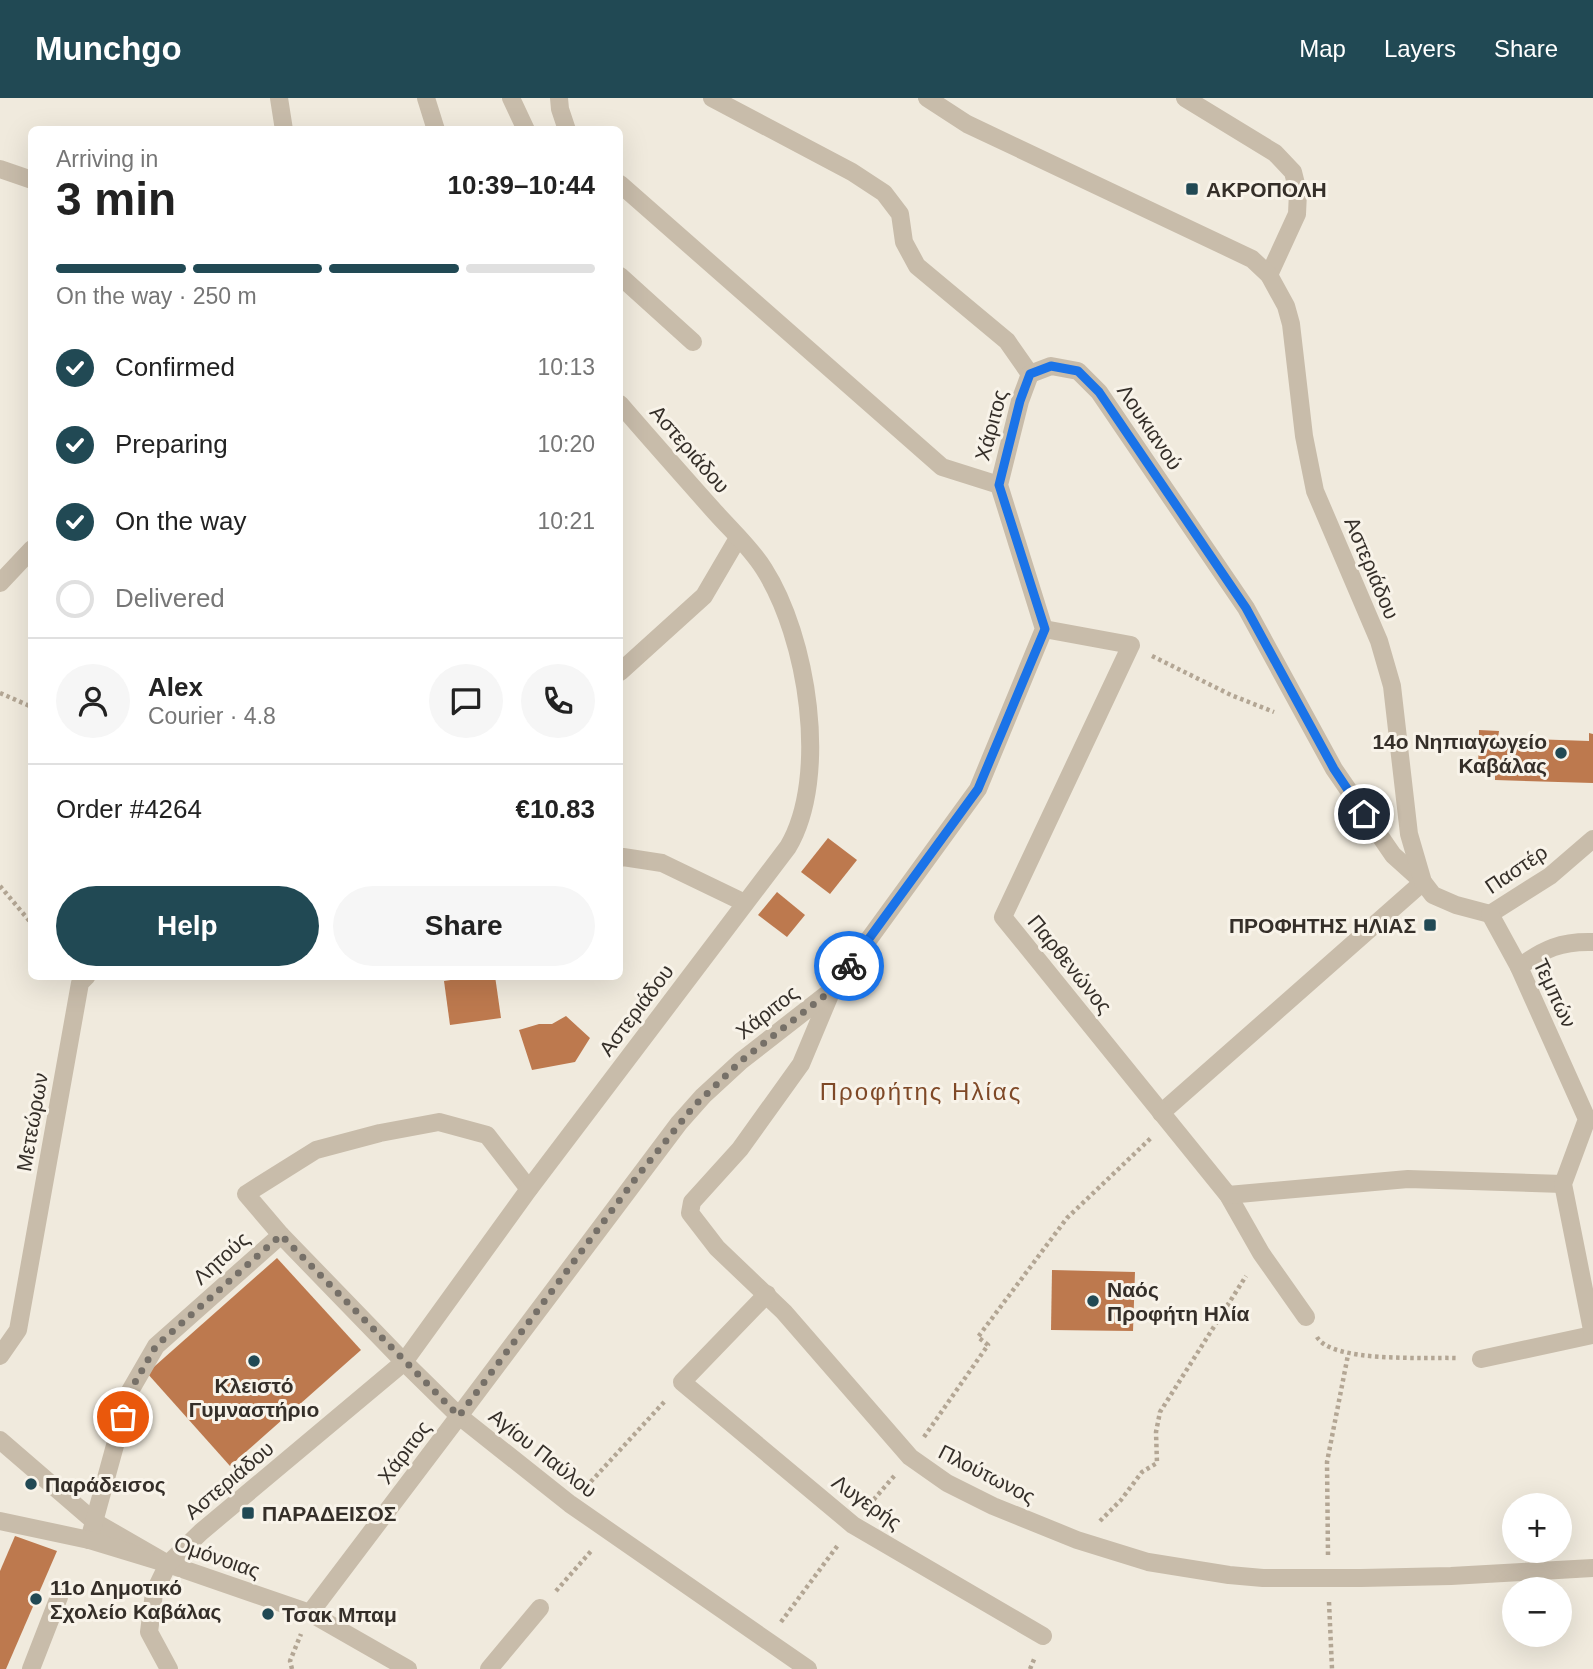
<!DOCTYPE html>
<html lang="en">
<head>
<meta charset="utf-8">
<style>
  body { margin:0; font-family:Helvetica,sans-serif; background:#f6f6f6; color:#222; height:100vh; display:flex; flex-direction:column; font-size:26px; white-space:nowrap }
  * { box-sizing:border-box; margin:0 }
  p { font-size:23px; color:#767676 }
  .icon { flex:none; width:38px; height:38px; fill:none; stroke:currentColor; stroke-width:2; stroke-linecap:round; stroke-linejoin:round }
  .map { position:relative; flex:1; overflow:hidden }
  .details { position:absolute; left:28px; top:28px; width:595px; height:854px; display:flex; flex-direction:column; background:#fff; border-radius:10px; box-shadow:0 7px 28px #0002 }
  .details>* { flex:none }
  .fabs { position:absolute; left:1502px; top:1395px; display:grid; gap:14px }
  .fabs a { display:grid; place-items:center; width:70px; height:70px; border-radius:50%; background:#fff; box-shadow:0 7px 28px #0002; font-size:35px }
  .pin { position:absolute; display:grid; place-items:center; width:60px; height:60px; color:#fff; margin:-30px; border:4px solid #fff; border-radius:50%; box-shadow:0 2px 7px #0007 }
  .courier { position:absolute; display:grid; place-items:center; width:70px; height:70px; margin:-35px; border:5px solid #1a73e8; border-radius:50%; background:#fff; color:#222; box-shadow:0 2px 9px #0007 }
  .head em { font-style:normal; font-weight:600 }
  .head div { display:flex; flex-direction:column-reverse }
  .head { display:flex; align-items:center; justify-content:space-between; height:119px; padding:0 28px }
  h1 { font-size:46px; font-weight:600; line-height:52px }
  .bar { display:grid; grid-template-columns:repeat(4,1fr); gap:10px 7px; align-content:center; height:84px; padding:0 28px }
  .bar i { height:9px; border-radius:5px; background:#e0e0e0 }
  .bar .current { background:#214954 }
  .bar p { grid-column:span 4 }
  .line { display:flex; align-items:center; gap:18px; padding:0 28px; border-top:2px solid #e0e0e0 }
  .line div { flex:1 }
  .round { display:grid; place-items:center; flex:none; width:74px; height:74px; border-radius:37px; background:#f6f6f6 }
  ol { padding:0 28px; list-style:none }
  li { display:flex; align-items:center; gap:21px; height:77px }
  li p { margin-inline-start:auto }
  li .icon { padding:7px; border-radius:50%; background:#214954; color:#fff; stroke-width:4 }
  li:last-child { color:#767676 }
  li i { width:38px; height:38px; border:4px solid #e0e0e0; border-radius:50% }
  .primary-button { display:flex; gap:14px; margin-top:auto; padding:14px 28px }
  .primary-button a { flex:1; height:80px; border-radius:42px; background:#214954; color:#fff; font-size:28px; font-weight:600; line-height:80px; text-align:center }
  .primary-button a+a { background:#f6f6f6; color:#222 }
  header { display:flex; align-items:center; gap:42px; box-sizing:border-box; height:98px; padding:0 35px; background:#214954; color:#fff }
  header strong { font-size:33px }
  nav { display:flex; gap:38px; margin-inline-start:auto; font-size:24px }
  .map>svg:first-child { display:block }
  .building { fill:#bd794e }
  .lines { fill:none; stroke-linecap:round; stroke-linejoin:round }
  .path { stroke:#b3a694; stroke-width:4.5; stroke-dasharray:3.5 3.5; stroke-linecap:butt }
  .pedestrian { stroke:#c8bcaa; stroke-width:18 }
  .minor { stroke:#c8bcaa; stroke-width:18 }
  .tertiary { stroke:#c8bcaa; stroke-width:18 }
  .done { stroke:#767068; stroke-width:7; stroke-dasharray:0 12.6 }
  .route { stroke:#1a73e8; stroke-width:9 }
  .poi-dot { fill:#214954; stroke:#f8f3e9; stroke-width:2.5 }
  .labels { text-anchor:middle; dominant-baseline:central; stroke-width:6; stroke-linejoin:round; paint-order:stroke }
  .poi-label { font-size:21px; font-weight:bold; fill:#352f29; stroke:#f8f3e9; text-anchor:start }
  .street-label { font-size:21px; fill:#352f29; stroke:#f8f3e9 }
  .quarter-label { font-size:24px; letter-spacing:2px; fill:#7f4927; stroke:#f8f3e9 }
</style>
</head>
<body>
<header>
<strong>Munchgo</strong>
<nav><a>Map</a><a>Layers</a><a>Share</a></nav>
</header>
<div class="map">
<svg width="1593" height="1571" viewBox="0 0 1593 1571">
  <rect width="100%" height="100%" fill="#f0eadd"/>
  <!-- building -->
  <g class="building">
    <polygon points="1479,632 1499,633 1498,640 1589,643 1589,635 1593,636 1593,685 1495,682 1495,674 1478,673"/>
    <polygon points="828,740 857,762 830,796 801,774"/>
    <polygon points="777,794 805,817 787,839 758,817"/>
    <polygon points="477,878 495,878 501,920 450,927 444,883"/>
    <polygon points="566,918 590,940 575,964 532,972 519,932 539,926 552,926"/>
    <polygon points="277,1160 361,1252 230,1368 147,1275"/>
    <polygon points="1052,1172 1135,1174 1133,1233 1051,1232"/>
    <polygon points="15,1438 57,1453 6,1571 0,1571 0,1473"/>
  </g>
  <g class="lines">
    <!-- path -->
    <g class="path">
      <polyline points="1152,558 1231,597 1274,614"/>
      <polyline points="0,595 32,609"/>
      <polyline points="0,788 32,826"/>
      <path d="M1317,1239C1332,1265 1426,1259 1456,1260"/>
      <polyline points="924,1339 988,1247 978,1239 1067,1120 1152,1039"/>
      <polyline points="586,1389 665,1303"/>
      <polyline points="869,1407 895,1377"/>
      <polyline points="1100,1423 1121,1402 1142,1374 1157,1365 1156,1334 1160,1314 1246,1178"/>
      <polyline points="1328,1457 1327,1364 1348,1257"/>
      <polyline points="556,1493 592,1452"/>
      <polyline points="1329,1504 1332,1571"/>
      <polyline points="781,1524 838,1447"/>
      <polyline points="292,1571 290,1563 301,1536"/>
      <polyline points="1030,1571 1035,1559"/>
    </g>
    <!-- pedestrian -->
    <polyline class="pedestrian" points="31,1571 59,1499"/>
    <!-- minor -->
    <g class="minor">
      <polyline points="279,0 284,32"/>
      <polyline points="511,0 526,32"/>
      <polyline points="559,0 560,11 567,32"/>
      <polyline points="712,0 852,74 884,95 900,116 904,144 917,168 1007,243 1030,276"/>
      <polyline points="1185,0 1275,55 1293,74 1298,94 1297,116 1269,177"/>
      <polyline points="620,86 942,369 999,387"/>
      <polyline points="620,178 693,244"/>
      <polyline points="1030,276 1051,268 1078,273 1099,294 1246,510 1334,671 1393,757 1423,784 1161,1015"/>
      <polyline points="1044,531 1131,547 1003,819 1228,1097 1261,1155 1306,1219"/>
      <polyline points="620,574 704,498 738,440"/>
      <polyline points="620,760 623,759 662,765 745,805"/>
      <path d="M1519,869C1544,851 1561,843 1593,844"/>
      <polyline points="832,892 801,966 740,1051 692,1104 690,1115 717,1150 784,1214 910,1359 947,1385 993,1408 1077,1442 1148,1464 1229,1477 1263,1480 1361,1480 1451,1478 1593,1470"/>
      <polyline points="1228,1097 1408,1081 1563,1086"/>
      <polyline points="281,1137 404,1264"/>
      <polyline points="767,1196 682,1284 853,1427 1043,1538"/>
      <polyline points="0,1258 18,1232 80,885 87,878"/>
      <polyline points="1481,1261 1592,1237"/>
      <polyline points="0,1342 95,1424 168,1466 310,1515"/>
      <polyline points="89,1442 130,1293 156,1248 281,1137 246,1096 316,1052 380,1035 439,1024 487,1037 529,1091"/>
      <polyline points="489,1571 540,1510"/>
      <polyline points="808,1571 570,1406 459,1318 679,1025 703,998 741,963 832,892 978,691 1044,531 999,387 1020,303 1030,276"/>
    </g>
    <!-- tertiary -->
    <g class="tertiary">
      <polyline points="426,0 436,32"/>
      <polyline points="927,0 967,26 1252,161 1269,177 1286,208 1291,226 1304,338 1315,393 1379,543 1392,588 1409,736 1423,784 1433,797 1456,807 1490,816 1550,778 1593,741"/>
      <polyline points="0,71 32,82"/>
      <polyline points="0,485 32,451"/>
      <polyline points="1490,816 1519,869 1587,1021 1563,1086 1593,1237"/>
      <polyline points="404,1264 459,1318 310,1515 408,1571"/>
      <polyline points="0,1423 89,1442 168,1466"/>
      <path d="M169,1571L149,1534L154,1495L168,1466L201,1434L404,1264L529,1091L788,749C830,678 807,538 764,471C751,450 732,433 715,414C683,378 651,342 620,306"/>
    </g>
  </g>
  <g class="lines">
    <!-- done -->
    <polyline class="done" points="123,1319 130,1293 156,1248 281,1137 459,1318 636,1080 694,1008 741,963 832,892 849,868"/>
    <!-- route -->
    <polyline class="route" points="849,868 978,691 1045,531 999,387 1020,303 1030,276 1051,268 1078,273 1099,294 1246,510 1334,671 1364,716"/>
  </g>
  <!-- markers -->
  <g class="poi-dot">
    <rect x="1185" y="84" width="14" height="14" rx="3.5"/>
    <circle cx="1561" cy="655" r="7"/>
    <rect x="1423" y="820" width="14" height="14" rx="3.5"/>
    <circle cx="1093" cy="1203" r="7"/>
    <circle cx="254" cy="1263" r="7"/>
    <circle cx="31" cy="1386" r="7"/>
    <rect x="241" y="1408" width="14" height="14" rx="3.5"/>
    <circle cx="36" cy="1501" r="7"/>
    <circle cx="268" cy="1516" r="7"/>
  </g>
  <g class="labels">
    <!-- poi labels -->
    <g class="poi-label">
      <text x="1206" y="91">ΑΚΡΟΠΟΛΗ</text>
      <text x="1547" y="643" text-anchor="end">14ο Νηπιαγωγείο<tspan x="1547" dy="24">Καβάλας</tspan></text>
      <text x="1416" y="827" text-anchor="end">ΠΡΟΦΗΤΗΣ ΗΛΙΑΣ</text>
      <text x="1107" y="1191">Ναός<tspan x="1107" dy="24">Προφήτη Ηλία</tspan></text>
      <text x="254" y="1287" text-anchor="middle">Κλειστό<tspan x="254" dy="24">Γυμναστήριο</tspan></text>
      <text x="45" y="1386">Παράδεισος</text>
      <text x="262" y="1415">ΠΑΡΑΔΕΙΣΟΣ</text>
      <text x="50" y="1489">11ο Δημοτικό<tspan x="50" dy="24">Σχολείο Καβάλας</tspan></text>
      <text x="282" y="1516">Τσακ Μπαμ</text>
    </g>
    <!-- street labels -->
    <g class="street-label">
      <text transform="translate(991 327) rotate(-75)">Χάριτος</text>
      <text transform="translate(1150 329) rotate(56)">Λουκιανού</text>
      <text transform="translate(690 351) rotate(49)">Αστεριάδου</text>
      <text transform="translate(1372 470) rotate(67)">Αστεριάδου</text>
      <text transform="translate(1516 771) rotate(-34)">Παστέρ</text>
      <text transform="translate(1070 866) rotate(51)">Παρθενώνος</text>
      <text transform="translate(1555 895) rotate(65)">Τεμπών</text>
      <text transform="translate(636 912) rotate(-53)">Αστεριάδου</text>
      <text transform="translate(767 914) rotate(-38)">Χάριτος</text>
      <text transform="translate(32 1024) rotate(-80)">Μετεώρων</text>
      <text transform="translate(221 1160) rotate(-42)">Λητούς</text>
      <text transform="translate(404 1354) rotate(-53)">Χάριτος</text>
      <text transform="translate(543 1355) rotate(38)">Αγίου Παύλου</text>
      <text transform="translate(987 1376) rotate(27)">Πλούτωνος</text>
      <text transform="translate(229 1382) rotate(-40)">Αστεριάδου</text>
      <text transform="translate(867 1404) rotate(35)">Λυγερής</text>
      <text transform="translate(217 1459) rotate(19)">Ομόνοιας</text>
    </g>
    <!-- quarter labels -->
    <g class="quarter-label">
      <text x="921" y="993">Προφήτης Ηλίας</text>
    </g>
  </g>
</svg>
<div class="fabs">
<a>+</a>
<a>−</a>
</div>
<div class="pin" style="left:123px;top:1319px;background:#ea580c"><svg class="icon" aria-label="bag" viewBox="0 0 24 24"><path d="M5 8h14l-1 12H6zM9 8a3 3 0 0 1 6 0"/></svg></div>
<div class="pin" style="left:1364px;top:716px;background:#1f2937"><svg class="icon" aria-label="home" viewBox="0 0 24 24"><path d="M3 11l9-7 9 7M6 9v11h12V9"/></svg></div>
<div class="courier" style="left:849px;top:868px"><svg class="icon" aria-label="bike" viewBox="0 0 24 24"><circle cx="6" cy="16" r="4"/><circle cx="18" cy="16" r="4"/><path d="M6 16l4-8h5l3 8M10 8l3 8H6M13 5h3"/></svg></div>
<section class="details">
<div class="head"><div><h1>3 min</h1><p>Arriving in</p></div><em>10:39–10:44</em></div>
<div class="bar"><i class="current"></i><i class="current"></i><i class="current"></i><i></i><p>On the way · 250 m</p></div>
<ol>
<li><svg class="icon" aria-label="check" viewBox="0 0 24 24"><path d="M5 12l5 5 9-10"/></svg>Confirmed<p>10:13</p></li>
<li><svg class="icon" aria-label="check" viewBox="0 0 24 24"><path d="M5 12l5 5 9-10"/></svg>Preparing<p>10:20</p></li>
<li><svg class="icon" aria-label="check" viewBox="0 0 24 24"><path d="M5 12l5 5 9-10"/></svg>On the way<p>10:21</p></li>
<li><i></i>Delivered</li>
</ol>
<div class="line" style="height:126px"><a class="round"><svg class="icon" aria-label="person" viewBox="0 0 24 24"><circle cx="12" cy="8" r="4"/><path d="M4 21q1-7 8-7t8 7"/></svg></a><div><b>Alex</b><p>Courier · 4.8</p></div><a class="round"><svg class="icon" aria-label="chat" viewBox="0 0 24 24"><path d="M4 5h16v11H9l-5 4z"/></svg></a><a class="round"><svg class="icon" aria-label="phone" viewBox="0 0 24 24"><path d="M5 4h4l2 5-3 2q2 4 5 5l2-3 5 2v4C11 20 4 13 5 4z"/></svg></a></div>
<div class="line" style="height:91px"><div>Order #4264</div><b>€10.83</b></div>
<div class="primary-button"><a>Help</a><a>Share</a></div>
</section>
</div>
</body>
</html>
